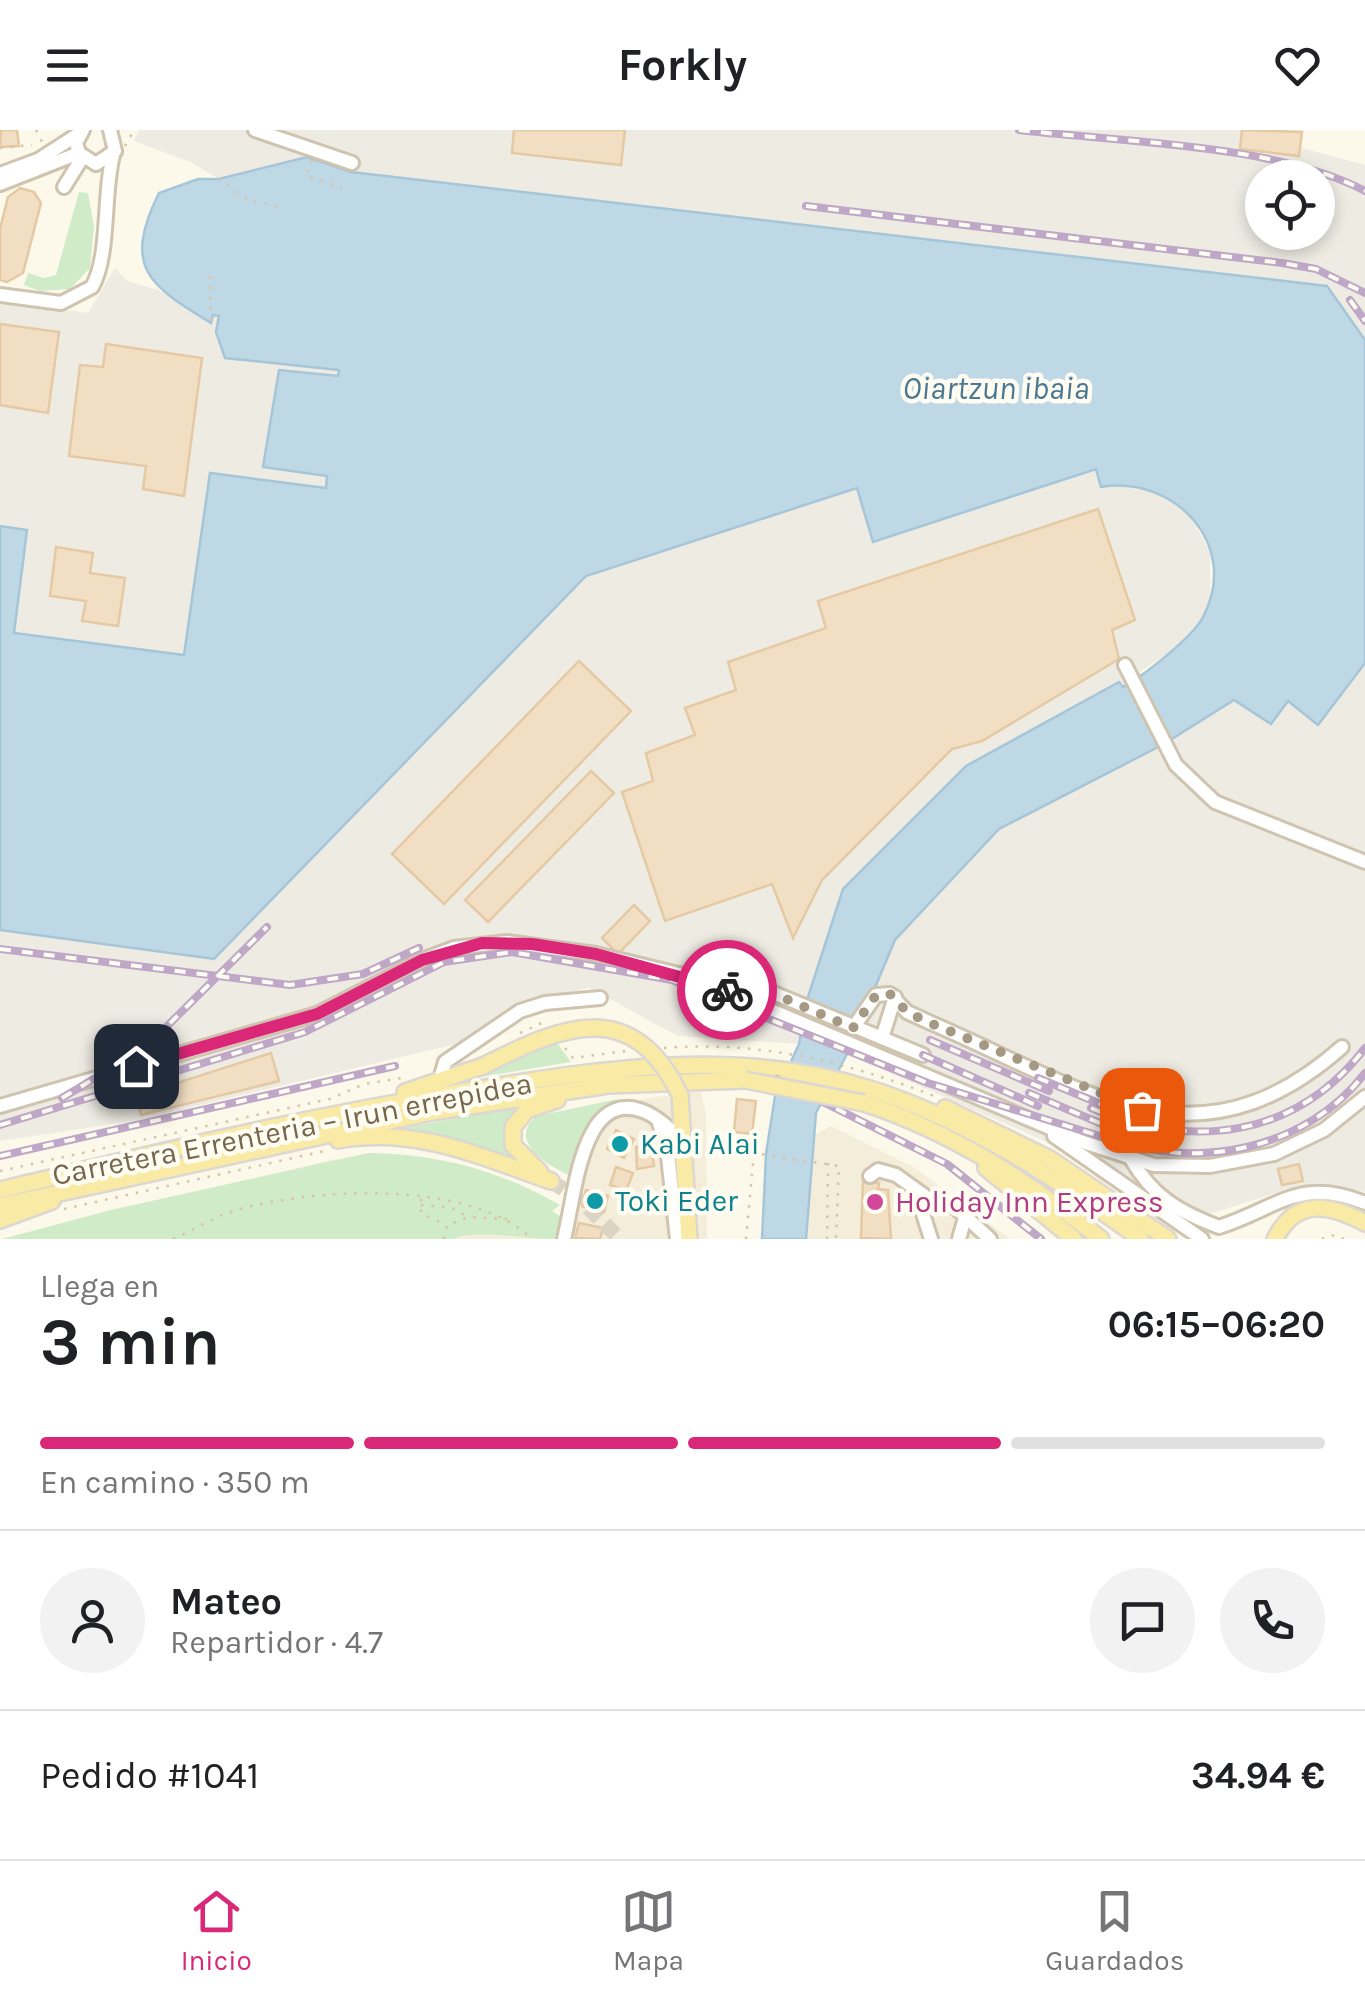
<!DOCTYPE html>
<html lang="es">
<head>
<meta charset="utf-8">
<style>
  body { margin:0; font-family:Karla,sans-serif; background:#f2f2f2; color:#202124; height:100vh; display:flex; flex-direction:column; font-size:38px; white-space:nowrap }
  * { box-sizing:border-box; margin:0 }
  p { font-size:32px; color:#757577 }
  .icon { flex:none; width:55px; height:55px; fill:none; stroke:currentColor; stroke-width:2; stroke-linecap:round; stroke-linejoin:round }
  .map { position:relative; height:1109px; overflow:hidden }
  .drawer { display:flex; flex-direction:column; background:#fff; flex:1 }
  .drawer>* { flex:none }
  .fabs { position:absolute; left:1245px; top:30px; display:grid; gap:20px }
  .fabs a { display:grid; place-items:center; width:90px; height:90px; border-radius:50%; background:#fff; box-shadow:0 5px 15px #0003; font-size:50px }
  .pin { position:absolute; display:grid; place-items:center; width:85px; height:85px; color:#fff; margin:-42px; border-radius:20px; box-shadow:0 5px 15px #0006 }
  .courier { position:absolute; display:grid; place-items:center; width:100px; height:100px; margin:-50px; border:8px solid #db2777; border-radius:50%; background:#fff; color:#222; box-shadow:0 2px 12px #0007 }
  .head em { font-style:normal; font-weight:700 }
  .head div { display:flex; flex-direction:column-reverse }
  .head { display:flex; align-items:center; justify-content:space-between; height:170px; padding:0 40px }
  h1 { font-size:65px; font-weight:700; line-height:75px }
  .bar { display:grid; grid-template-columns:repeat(4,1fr); gap:15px 10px; align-content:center; height:120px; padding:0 40px }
  .bar i { height:12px; border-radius:8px; background:#e0e0e0 }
  .bar .selected { background:#db2777 }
  .bar p { grid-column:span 4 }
  .line { display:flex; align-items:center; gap:25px; padding:0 40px; border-top:2px solid #e0e0e0 }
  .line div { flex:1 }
  .round { display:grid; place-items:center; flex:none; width:105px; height:105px; border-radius:52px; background:#f2f2f2 }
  header { display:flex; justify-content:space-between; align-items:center; height:130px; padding:0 40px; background:#fff; font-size:45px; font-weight:700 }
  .tab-bar { display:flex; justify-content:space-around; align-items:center; height:140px; border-top:2px solid #e0e0e0; background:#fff; font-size:28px; color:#757577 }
  .tab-bar a { display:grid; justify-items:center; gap:5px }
  .tab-bar .selected { color:#db2777 }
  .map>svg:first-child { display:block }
  .residential { fill:#f4edd9 }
  .industrial { fill:#eeebe3; fill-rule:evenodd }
  .green { fill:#cfebc8 }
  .water { fill:#bfd8e6; stroke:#a5c5d8; stroke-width:2.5 }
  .building { fill:#f2dfc3; stroke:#e4c9a3; stroke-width:2.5 }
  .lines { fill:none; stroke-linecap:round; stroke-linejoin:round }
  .major-tunnel { stroke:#dbd4c4; stroke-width:15; stroke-dasharray:15 8; stroke-linecap:butt }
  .minor-casing { stroke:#cfc4af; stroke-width:18 }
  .major-casing { stroke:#dcd7d1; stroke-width:20 }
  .path { stroke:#d7c3a5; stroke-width:2.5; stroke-dasharray:2.5 8; stroke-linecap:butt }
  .minor { stroke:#fff; stroke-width:12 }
  .major { stroke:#f9eba5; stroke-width:15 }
  .rail-casing { stroke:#bfa8c7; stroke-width:8 }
  .rail { stroke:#fffcf1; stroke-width:4; stroke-dasharray:11; stroke-linecap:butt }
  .major-bridge-casing { stroke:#dcd7d1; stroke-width:20; stroke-linecap:butt }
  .major-bridge { stroke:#f9eba5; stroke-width:15 }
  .done { stroke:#a69984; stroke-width:10; stroke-dasharray:0 18 }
  .route { stroke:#db2777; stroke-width:12 }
  .culture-dot { fill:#0f9aa8; stroke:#fffcf1; stroke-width:4 }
  .hotel-dot { fill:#d1479c; stroke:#fffcf1; stroke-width:4 }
  .labels { text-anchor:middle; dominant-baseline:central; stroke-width:9; stroke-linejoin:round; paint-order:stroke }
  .street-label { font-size:30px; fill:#78654d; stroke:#fffcf1 }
  .culture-label { font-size:30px; fill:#0d838f; stroke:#fffcf1; text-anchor:start }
  .hotel-label { font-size:30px; fill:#b23c85; stroke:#fffcf1; text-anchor:start }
  .water-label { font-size:32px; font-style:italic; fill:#4a7792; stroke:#fffcf1 }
</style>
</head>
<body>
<header><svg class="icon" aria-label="menu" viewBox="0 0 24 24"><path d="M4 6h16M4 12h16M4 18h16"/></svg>Forkly<svg class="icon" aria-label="heart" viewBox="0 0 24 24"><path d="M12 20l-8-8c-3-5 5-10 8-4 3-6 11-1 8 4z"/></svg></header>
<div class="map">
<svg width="1365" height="1109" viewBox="0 0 1365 1109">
  <rect width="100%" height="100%" fill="#fcf9eb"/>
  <!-- residential -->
  <g class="residential">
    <polygon points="701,961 706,984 707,1109 2,1109 335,1029 531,1067 563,1088 602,984 620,972"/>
    <polygon points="831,996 915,1038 1010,1109 806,1109 813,1006"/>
  </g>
  <!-- industrial -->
  <g class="industrial">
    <path d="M139,0H1289L1302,18L1365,35V210L1327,156L351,42L307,27L219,49L190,32L134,11ZM1262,48H1318V102H1262Z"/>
    <polygon points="115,138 127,151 158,160 210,192 213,184 219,186 226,228 339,240 338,246 279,240 264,336 327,346 326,359 210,344 185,525 13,503 27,401 0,396 0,171 88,183"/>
    <polygon points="1097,339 1102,356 1122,353 1154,359 1189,383 1210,422 1210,470 1202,490 1182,514 1141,541 1134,552 1123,558 1119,552 966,636 807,870 799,914 678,906 589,858 529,870 456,914 134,991 0,1011 0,800 214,829 586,446 857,358 874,412"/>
    <polygon points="1365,533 1365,1062 1321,1053 1297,1056 1210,1084 847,924 895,810 999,699 1164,614 1234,570 1288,571"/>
  </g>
  <!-- green -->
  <g class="green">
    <polygon points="79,62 88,63 94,96 90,138 70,159 40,161 24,155 28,143 44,148 56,145"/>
    <polygon points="555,910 571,932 469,949"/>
    <path d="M618,969L594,985L573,1047C550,1037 505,1011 537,986Z"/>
    <polygon points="518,977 504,1006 509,1027 448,1007 386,1001"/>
    <path d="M368,1023C435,1023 502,1041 560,1075L552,1081L563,1088L556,1109C531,1109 471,1099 453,1109H2L111,1080Z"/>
  </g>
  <!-- water -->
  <path class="water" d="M307,27L351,42L1327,156L1365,210V533L1318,595L1288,571L1271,594L1234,570L1164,614L999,699L895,810L847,924L816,983L806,1109H762L766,1024L775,966L799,914L807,870L843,759L966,636L1119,552L1123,557C1143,546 1193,507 1203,487C1241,415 1175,345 1101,357L1096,339L873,412L857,358L586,446L214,829L0,800V396L27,400L14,503L184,525L210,343L326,358L327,346L263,337L279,240L338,246L339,240L225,228L216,202L219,186L213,185L211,193C149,155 122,138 159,63L198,49H219Z"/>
  <!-- building -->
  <g class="building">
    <polygon points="1,0 17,0 19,16 0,17"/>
    <polygon points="514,0 625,0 621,35 512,23"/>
    <polygon points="1242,0 1302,2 1299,26 1240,19"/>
    <polygon points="20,58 34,62 41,73 23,143 7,152 0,150 0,99 8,67"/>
    <polygon points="0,194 59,202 48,283 0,275"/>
    <polygon points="106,214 202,228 184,366 143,359 146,336 69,326 80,235 103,237"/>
    <polygon points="1098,379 1135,490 1112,500 1119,529 982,611 952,619 822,750 793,808 772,754 665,791 622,662 653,651 646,623 695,605 685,578 736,560 728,532 826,498 818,471"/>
    <polygon points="56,417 93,423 90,443 125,448 118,496 82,491 86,471 50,466"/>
    <polygon points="579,531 631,581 444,774 392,724"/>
    <polygon points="591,641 614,663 488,792 465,770"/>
    <polygon points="634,775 650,791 618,824 602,808"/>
    <polygon points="271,923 279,951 141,985 136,966"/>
    <polygon points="737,969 756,971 752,1004 734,1002"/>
    <polygon points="616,1000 634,1009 624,1028 607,1019"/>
    <polygon points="651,1014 654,1036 637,1039 636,1017"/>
    <polygon points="1299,1034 1303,1051 1282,1055 1278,1039"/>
    <polygon points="616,1037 633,1043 626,1061 610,1055"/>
    <polygon points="863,1052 879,1053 878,1059 888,1060 891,1109 861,1108"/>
    <polygon points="586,1060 608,1066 604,1082 582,1076"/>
    <polygon points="579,1093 603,1098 600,1109 575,1108"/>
  </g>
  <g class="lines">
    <!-- major-tunnel -->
    <polyline class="major-tunnel" points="551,1051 581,1071 620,1109"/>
    <!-- minor casing -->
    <g class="minor-casing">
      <g id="minor">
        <polyline points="83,0 76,13 79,23 96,34 115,21 110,0"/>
        <polyline points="255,0 352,33"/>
        <polyline points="0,44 38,30 80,3"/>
        <polyline points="0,54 79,23"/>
        <polyline points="64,57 82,28"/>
        <path d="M0,165L61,173L92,157C110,126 103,63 113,25"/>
        <polyline points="1125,535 1176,635 1215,672 1365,732"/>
        <polyline points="735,863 742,850 923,925"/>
        <path d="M853,898L876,865L890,864L907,882L931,893C1083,958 1195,1047 1342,917"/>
        <polyline points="882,908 895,867"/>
        <polyline points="439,953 445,932 520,881 545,873 600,868"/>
        <polyline points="0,976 317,884 422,830 454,818 507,812 596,824 695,848 1083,1012 1154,1035 1210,1036 1274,1024 1324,1000 1365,967"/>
        <polyline points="658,990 667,1017 677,1109"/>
        <polyline points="1054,1006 1202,1109"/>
        <path d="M1131,1029C1153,1067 1179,1082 1219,1097C1278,1078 1300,1046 1365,1073"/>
        <polyline points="870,1046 878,1040 896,1045 932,1071 954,1076 990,1109"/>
        <polyline points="917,1065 931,1109"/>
        <path d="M564,1109C572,1076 576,1033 592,1003C617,955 663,985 684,1016"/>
        <polyline points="959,1109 965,1088"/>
      </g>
    </g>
    <!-- major casing -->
    <g class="major-casing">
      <g id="major">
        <polyline points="405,962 483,936"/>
        <polyline points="680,965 689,1109"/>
        <path d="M864,973C952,1002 1029,1052 1101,1109"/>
        <polyline points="945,978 1050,1029 1168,1109"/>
        <path d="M338,1010C416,996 479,1026 551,1051"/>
        <polyline points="986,1038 1074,1109"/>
        <polyline points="540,1042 513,1015 513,997 527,980 557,970"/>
        <path d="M0,1060C154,1023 310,986 466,961C602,939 736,917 870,959C969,990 1058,1050 1141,1109"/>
        <polyline points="0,1076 432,982 608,955 745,950"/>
        <polyline points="0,1090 52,1071"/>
        <path d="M1275,1109C1296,1067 1330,1074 1365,1093"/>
      </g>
    </g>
    <!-- path -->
    <g class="path">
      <polyline points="36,0 42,12"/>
      <polyline points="125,16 134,0"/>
      <polyline points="0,18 32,15"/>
      <polyline points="312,30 306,45 342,58"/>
      <polyline points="219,49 247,69 284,78"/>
      <polyline points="210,146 211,193"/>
      <polyline points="520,903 544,892"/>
      <polyline points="565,918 573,928 626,921"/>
      <path d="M664,918C758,910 852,933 939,968"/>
      <polyline points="0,1041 330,969 364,954 402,948"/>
      <polyline points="421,1069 421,1083 446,1095"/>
      <polyline points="421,1075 452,1078 467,1086"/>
      <polyline points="64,1079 329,1020"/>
      <path d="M173,1109C194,1100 213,1087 236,1080C313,1058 471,1049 532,1109"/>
      <polyline points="444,1109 447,1095 469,1087 507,1089"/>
      <polyline points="746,1109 754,1023 839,1036 836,1109"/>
      <polyline points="827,1109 828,1033"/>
      <polyline points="1322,1109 1331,1105 1344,1109"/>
    </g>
    <!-- minor -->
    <use href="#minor" class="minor"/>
    <!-- major -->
    <use href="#major" class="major"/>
    <!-- rail casing -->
    <g class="rail-casing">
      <g id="rail">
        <path d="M1019,0C1121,12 1277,14 1365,61"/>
        <polyline points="806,76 1282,133 1316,139 1365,163"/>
        <polyline points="1350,170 1365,191"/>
        <polyline points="0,819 290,855 363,844 419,818"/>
        <polyline points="930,910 1049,961"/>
        <polyline points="923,925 1038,976"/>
        <polyline points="1038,948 1108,977"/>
        <polyline points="777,949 947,1034 1041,1109"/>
        <polyline points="1029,963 1102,994"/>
        <polyline points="62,968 144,919 267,797"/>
        <path d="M1091,978C1192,1020 1295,1009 1365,918"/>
        <polyline points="0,995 305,902 444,832 512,822 672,850 928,953 1119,1012"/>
        <path d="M1106,1007C1195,1042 1306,1020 1365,943"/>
        <polyline points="0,1026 395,936"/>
      </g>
    </g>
    <!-- rail -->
    <use href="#rail" class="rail"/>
    <!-- major-bridge casing -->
    <g class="major-bridge-casing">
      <g id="major-bridge">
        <path d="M483,936C562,896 632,865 680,965"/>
        <polyline points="745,950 864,973"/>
      </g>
    </g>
    <!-- major-bridge -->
    <use href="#major-bridge" class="major-bridge"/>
  </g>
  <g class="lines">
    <!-- done -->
    <polyline class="done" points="727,860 735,862 742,850 853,898 876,865 890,864 907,882 930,893 1142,980"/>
    <!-- route -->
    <polyline class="route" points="136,936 317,884 422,830 482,813 532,814 596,824 727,860"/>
  </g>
  <!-- markers -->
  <g class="culture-dot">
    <circle cx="620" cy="1014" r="10"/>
    <circle cx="595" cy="1071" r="10"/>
  </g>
  <circle class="hotel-dot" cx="875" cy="1072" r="10"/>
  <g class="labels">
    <!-- street labels -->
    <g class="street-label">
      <text transform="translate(292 999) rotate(-11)">Carretera Errenteria – Irun errepidea</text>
    </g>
    <!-- culture labels -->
    <g class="culture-label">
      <text x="640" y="1014">Kabi Alai</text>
      <text x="615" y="1071">Toki Eder</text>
    </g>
    <!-- hotel labels -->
    <g class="hotel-label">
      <text x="895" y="1072">Holiday Inn Express</text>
    </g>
    <!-- water labels -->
    <g class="water-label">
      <text x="996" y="258">Oiartzun ibaia</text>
    </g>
  </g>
</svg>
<div class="fabs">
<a><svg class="icon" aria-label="locate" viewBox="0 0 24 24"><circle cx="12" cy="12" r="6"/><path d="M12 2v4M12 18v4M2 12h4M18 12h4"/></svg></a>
</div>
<div class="pin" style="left:1142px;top:980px;background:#ea580c"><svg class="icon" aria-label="bag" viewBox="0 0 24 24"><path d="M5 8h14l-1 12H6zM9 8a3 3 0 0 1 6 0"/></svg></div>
<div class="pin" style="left:136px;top:936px;background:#1f2937"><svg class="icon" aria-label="home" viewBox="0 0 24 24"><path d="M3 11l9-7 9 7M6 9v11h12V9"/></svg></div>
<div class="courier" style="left:727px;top:860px"><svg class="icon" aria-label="bike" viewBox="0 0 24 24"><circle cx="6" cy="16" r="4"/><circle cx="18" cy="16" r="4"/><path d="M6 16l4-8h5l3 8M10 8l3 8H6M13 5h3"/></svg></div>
</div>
<section class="drawer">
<div class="head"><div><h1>3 min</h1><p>Llega en</p></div><em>06:15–06:20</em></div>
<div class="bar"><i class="selected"></i><i class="selected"></i><i class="selected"></i><i></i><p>En camino · 350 m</p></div>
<div class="line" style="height:180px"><a class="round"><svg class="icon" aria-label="person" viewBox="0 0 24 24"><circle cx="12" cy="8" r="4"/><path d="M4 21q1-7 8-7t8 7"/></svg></a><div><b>Mateo</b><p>Repartidor · 4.7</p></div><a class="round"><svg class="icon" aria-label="chat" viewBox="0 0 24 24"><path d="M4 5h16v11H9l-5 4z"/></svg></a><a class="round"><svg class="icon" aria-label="phone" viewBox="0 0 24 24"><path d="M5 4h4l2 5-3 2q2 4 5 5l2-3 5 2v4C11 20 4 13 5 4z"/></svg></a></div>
<div class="line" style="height:130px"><div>Pedido #1041</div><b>34.94 €</b></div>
</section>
<nav class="tab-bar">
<a class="selected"><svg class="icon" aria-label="home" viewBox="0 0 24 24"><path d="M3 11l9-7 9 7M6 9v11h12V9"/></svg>Inicio</a>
<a><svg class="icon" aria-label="map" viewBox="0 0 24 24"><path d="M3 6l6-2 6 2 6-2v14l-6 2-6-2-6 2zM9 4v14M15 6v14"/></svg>Mapa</a>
<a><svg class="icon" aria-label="saved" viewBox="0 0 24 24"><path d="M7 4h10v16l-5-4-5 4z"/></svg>Guardados</a>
</nav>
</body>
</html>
